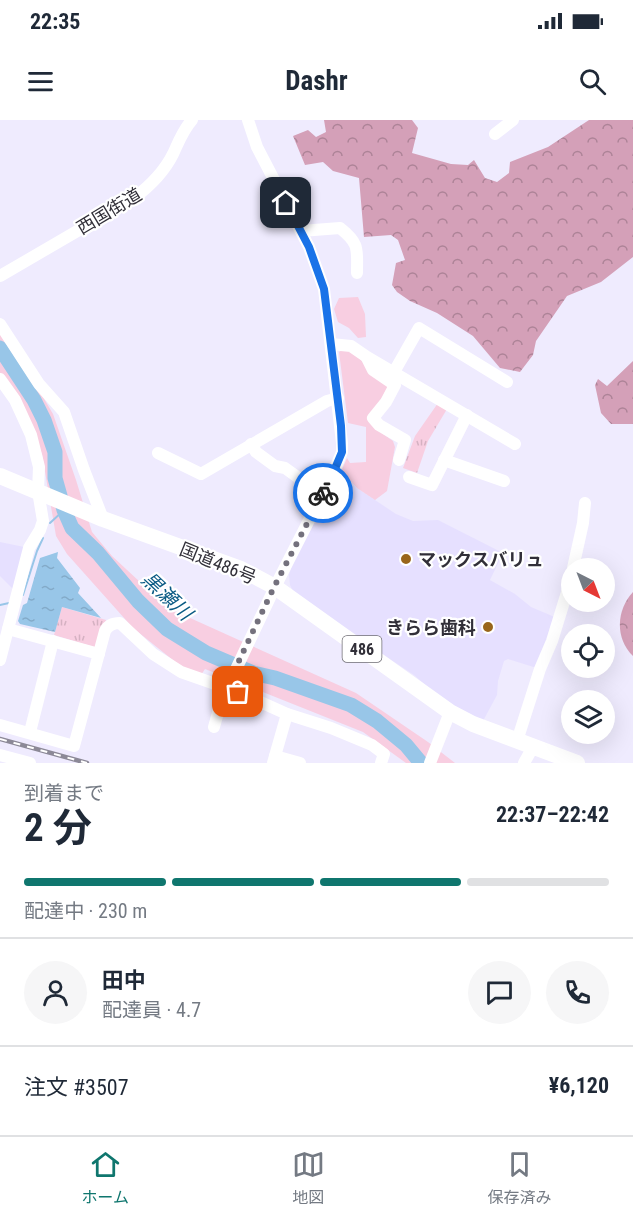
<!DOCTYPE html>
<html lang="ja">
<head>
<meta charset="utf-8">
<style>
  body { margin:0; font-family:"Roboto Condensed","Noto Sans JP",sans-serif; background:#f6f6f7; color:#1f2937; height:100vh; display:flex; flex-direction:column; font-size:22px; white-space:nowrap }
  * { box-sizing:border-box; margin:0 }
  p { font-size:20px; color:#747a83 }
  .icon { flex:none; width:33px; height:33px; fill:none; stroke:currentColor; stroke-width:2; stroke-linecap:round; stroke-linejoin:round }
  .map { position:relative; height:643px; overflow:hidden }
  .panel { display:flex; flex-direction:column; background:#fff; flex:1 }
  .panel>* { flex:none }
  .needle { width:39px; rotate:138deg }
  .buttons { position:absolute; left:561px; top:438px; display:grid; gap:12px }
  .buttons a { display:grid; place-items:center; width:54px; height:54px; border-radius:50%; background:#fff; box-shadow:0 6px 24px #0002; font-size:30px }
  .pin { position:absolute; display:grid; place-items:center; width:51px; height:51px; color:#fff; margin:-26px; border-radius:12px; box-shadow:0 3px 9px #0006 }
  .courier { position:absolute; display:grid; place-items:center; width:60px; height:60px; margin:-30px; border:4px solid #1a73e8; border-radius:50%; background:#fff; color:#222; box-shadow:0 2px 8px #0007 }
  .head em { font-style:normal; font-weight:700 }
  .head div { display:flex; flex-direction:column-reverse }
  .head { display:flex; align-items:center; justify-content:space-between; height:102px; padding:0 24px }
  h1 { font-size:39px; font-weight:700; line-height:45px }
  .bar { display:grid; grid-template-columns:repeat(4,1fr); gap:9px 6px; align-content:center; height:72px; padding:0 24px }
  .bar i { height:8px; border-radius:4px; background:#e0e1e3 }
  .bar .active { background:#0f766e }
  .bar p { grid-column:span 4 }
  .line { display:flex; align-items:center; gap:15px; padding:0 24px; border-top:2px solid #e0e1e3 }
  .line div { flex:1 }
  .round { display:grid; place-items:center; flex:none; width:63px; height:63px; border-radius:32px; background:#f6f6f7 }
  .status { display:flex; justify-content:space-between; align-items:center; height:42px; padding:0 30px; background:#fff; direction:ltr }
  .status svg { height:16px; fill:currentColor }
  header { display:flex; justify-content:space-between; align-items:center; height:78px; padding:0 24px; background:#fff; font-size:27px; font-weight:700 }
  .tabs { display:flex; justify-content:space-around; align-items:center; height:84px; border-top:2px solid #e0e1e3; background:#fff; font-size:16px; color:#747a83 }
  .tabs a { display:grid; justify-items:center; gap:3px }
  .tabs .active { color:#0f766e }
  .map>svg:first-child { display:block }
  .built { fill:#e6e0ff }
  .green { fill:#f8cee1 }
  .forest { fill:url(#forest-crowns) }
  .park { fill:url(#park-tufts) }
  .water { fill:url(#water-ripples) }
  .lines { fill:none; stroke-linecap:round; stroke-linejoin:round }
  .stream { stroke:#98c6e8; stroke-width:2 }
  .river { stroke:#98c6e8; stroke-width:15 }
  .minor { stroke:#fff; stroke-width:12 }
  .highway { stroke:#fff; stroke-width:16 }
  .rail-casing { stroke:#8c8997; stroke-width:4.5 }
  .rail { stroke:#fff; stroke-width:2; stroke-dasharray:7; stroke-linecap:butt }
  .done { stroke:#74717d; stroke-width:6; stroke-dasharray:0 10.8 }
  .route { stroke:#1a73e8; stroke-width:8 }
  .poi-dot { fill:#99661b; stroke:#fff; stroke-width:2 }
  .labels { text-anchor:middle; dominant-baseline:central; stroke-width:4.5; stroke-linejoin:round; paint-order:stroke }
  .shield { fill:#fff; stroke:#6f6d74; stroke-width:1.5 }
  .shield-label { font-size:16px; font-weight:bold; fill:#312f38 }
  .street-label { font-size:18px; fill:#312f38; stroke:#fff }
  .poi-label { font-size:18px; font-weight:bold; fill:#312f38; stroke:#fff; text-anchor:start }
  .water-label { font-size:20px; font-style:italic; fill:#0a5a84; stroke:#fff }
</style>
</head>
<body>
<div class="status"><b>22:35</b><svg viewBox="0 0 49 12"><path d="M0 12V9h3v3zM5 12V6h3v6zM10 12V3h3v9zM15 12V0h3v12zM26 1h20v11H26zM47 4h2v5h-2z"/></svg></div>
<header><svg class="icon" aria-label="menu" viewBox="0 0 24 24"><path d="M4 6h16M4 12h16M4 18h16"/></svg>Dashr<svg class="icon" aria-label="search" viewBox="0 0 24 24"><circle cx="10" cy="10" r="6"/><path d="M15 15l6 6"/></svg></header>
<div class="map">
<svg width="633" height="643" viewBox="0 0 633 643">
  <defs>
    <pattern id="forest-crowns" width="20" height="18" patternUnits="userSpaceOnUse" patternTransform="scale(1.5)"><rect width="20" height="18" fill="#d4a0b8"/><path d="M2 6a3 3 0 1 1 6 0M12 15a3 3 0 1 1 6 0" fill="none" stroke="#ad8397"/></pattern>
    <pattern id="park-tufts" width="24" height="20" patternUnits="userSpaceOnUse" patternTransform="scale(1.5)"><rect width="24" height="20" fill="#f8cee1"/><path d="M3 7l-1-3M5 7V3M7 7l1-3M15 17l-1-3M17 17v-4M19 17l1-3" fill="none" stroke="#d5b1c2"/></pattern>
    <pattern id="water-ripples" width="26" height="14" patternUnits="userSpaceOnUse" patternTransform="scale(1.5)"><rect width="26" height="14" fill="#98c6e8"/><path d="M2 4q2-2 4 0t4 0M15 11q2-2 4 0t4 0" fill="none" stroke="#83aac8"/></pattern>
  </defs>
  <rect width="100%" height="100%" fill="#efebfe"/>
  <!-- built -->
  <g class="built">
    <polygon points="340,354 349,359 357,368 396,394 413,401 438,400 503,433 490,460 515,474 531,487 557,498 540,549 508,539 504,541 498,561 497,575 483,601 440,578 414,555 296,477 290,465 289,455 301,416 322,375"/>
    <polygon points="0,422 29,428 13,469 0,456"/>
  </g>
  <!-- green -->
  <g class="green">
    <polygon points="358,177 365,194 366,217 358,218 349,208 338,202 334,189 339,178"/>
    <polygon points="0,213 36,265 53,294 76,360 92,412 112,436 168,488 356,573 428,622 455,643 406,643 363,612 205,549 201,555 184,549 133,508 67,434 56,416 42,334 21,286 0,255"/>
    <polygon points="346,228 390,263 376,289 383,314 393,321 395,327 387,371 375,380 357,368 349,359 340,354 347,338 350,343 366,342 366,307 348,303 339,232"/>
  </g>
  <!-- forest -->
  <g class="forest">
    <polygon points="324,0 412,0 418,8 412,33 451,44 468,45 474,40 485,58 497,62 509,53 510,42 548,27 589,0 633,0 633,137 601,162 567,176 536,221 533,235 520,252 500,248 473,216 437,193 410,181 397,172 392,165 396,143 405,140 398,120 391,115 364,117 359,58 333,51 323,42 305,45 293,16 308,10 316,17 326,12"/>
    <polygon points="633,241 633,304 611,304 601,293 595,265 598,259 607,266"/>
    <path d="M633,472V536C615,519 616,490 633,472Z"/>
  </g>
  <!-- park -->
  <g class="park">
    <polygon points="438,283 447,289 428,321 417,353 403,348 415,316"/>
    <polygon points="62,487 106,500 97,528 54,515"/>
  </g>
  <!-- water -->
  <polygon class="water" points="58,432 57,438 80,468 78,473 101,498 62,487 55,512 20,504 18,501 23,485 27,483 40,438"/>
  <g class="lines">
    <!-- stream -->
    <g class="stream">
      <polyline points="50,403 63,391"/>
      <polyline points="23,475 37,431 43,418"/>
      <polyline points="0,485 9,483"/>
    </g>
    <!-- river -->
    <polyline class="river" points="0,228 34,280 44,300 55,332 55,358 64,390 72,408 98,433 138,481 167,509 206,533 253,553 275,558 351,585 377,601 406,625 421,643"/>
    <!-- minor -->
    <g class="minor">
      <polyline points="495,14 513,0"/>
      <path d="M301,111L340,108C360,124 357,129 357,153"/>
      <path d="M0,156L134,78C150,66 164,52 173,34C179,21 183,10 192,0"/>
      <polyline points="0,204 39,264 64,292 84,350 103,399"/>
      <polyline points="331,224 351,226 367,237 515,324"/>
      <polyline points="367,238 373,250 395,265 386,282 373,298 379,305 405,320 399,340"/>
      <polyline points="394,252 419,208 507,262"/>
      <polyline points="0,259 15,280 31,315 39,347 38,371 43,401 40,410 29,428 0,540"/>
      <polyline points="251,324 256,332 275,346 285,348 322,375"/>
      <polyline points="158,333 201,354 327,281 338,278"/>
      <polyline points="444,340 504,361"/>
      <polyline points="409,357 432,365 467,295"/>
      <polyline points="573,448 583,403 585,383"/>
      <polyline points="8,509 99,534"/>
      <path d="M0,605L74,626L105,511C108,505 113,503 120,503L153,534L181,552L238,572L287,594L331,608L372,625L384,634L381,643"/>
      <polyline points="214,607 222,578 229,564 275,467 334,351 342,332 342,323 324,169 309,127 257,27 248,0"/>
      <polyline points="30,612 53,521"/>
      <polyline points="517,621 540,549 552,521 572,456"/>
      <polyline points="0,635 30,643"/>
      <polyline points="275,636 300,643"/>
      <polyline points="273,643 287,594"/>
      <polyline points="430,643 450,592"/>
      <polyline points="524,643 533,627"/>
    </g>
    <!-- highway -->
    <polyline class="highway" points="0,356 103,399 241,449 275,467 450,592 473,604 577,643"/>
    <!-- rail casing -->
    <g class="rail-casing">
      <polyline id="rail" points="0,619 87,643"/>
    </g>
    <!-- rail -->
    <use href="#rail" class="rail"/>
  </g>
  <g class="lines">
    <!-- done -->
    <polyline class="done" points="238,572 226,568 274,467 323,373"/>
    <!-- route -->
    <polyline class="route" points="286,83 309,127 324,169 341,306 342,332 334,351 323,373"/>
  </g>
  <!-- markers -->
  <g class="poi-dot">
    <circle cx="406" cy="439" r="6"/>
    <circle cx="488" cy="507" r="6"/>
  </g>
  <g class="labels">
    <!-- shield labels -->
    <rect class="shield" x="342.5" y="516" width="39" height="26" rx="4.5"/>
    <g class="shield-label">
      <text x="362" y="529">486</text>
    </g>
    <!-- street labels -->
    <g class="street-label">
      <text transform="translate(109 91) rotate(-31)">西国街道</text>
      <text transform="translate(218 443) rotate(22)">国道486号</text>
    </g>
    <!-- poi labels -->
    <g class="poi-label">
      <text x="418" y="439">マックスバリュ</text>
      <text x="476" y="507" text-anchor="end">きらら歯科</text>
    </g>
    <!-- water labels -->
    <g class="water-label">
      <text transform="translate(167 476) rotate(43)">黒瀬川</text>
    </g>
  </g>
</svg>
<div class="buttons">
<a><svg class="needle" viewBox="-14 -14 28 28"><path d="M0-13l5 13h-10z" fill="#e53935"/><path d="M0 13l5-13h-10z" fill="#747a83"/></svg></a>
<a><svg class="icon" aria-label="locate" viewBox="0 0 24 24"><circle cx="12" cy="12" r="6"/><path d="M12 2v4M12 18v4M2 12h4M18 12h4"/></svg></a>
<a><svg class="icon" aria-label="layers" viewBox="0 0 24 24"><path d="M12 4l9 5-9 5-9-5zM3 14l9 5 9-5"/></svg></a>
</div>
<div class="pin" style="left:238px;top:572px;background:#ea580c"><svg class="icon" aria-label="bag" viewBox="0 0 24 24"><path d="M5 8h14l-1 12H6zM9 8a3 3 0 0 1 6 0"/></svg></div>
<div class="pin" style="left:286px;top:83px;background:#1f2937"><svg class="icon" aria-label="home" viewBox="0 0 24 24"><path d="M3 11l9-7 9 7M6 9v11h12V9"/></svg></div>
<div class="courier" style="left:323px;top:373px"><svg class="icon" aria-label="bike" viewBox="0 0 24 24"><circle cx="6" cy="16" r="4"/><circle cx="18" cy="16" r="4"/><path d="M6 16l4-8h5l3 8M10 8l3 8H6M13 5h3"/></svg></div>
</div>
<section class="panel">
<div class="head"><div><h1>2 分</h1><p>到着まで</p></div><em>22:37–22:42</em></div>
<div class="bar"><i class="active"></i><i class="active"></i><i class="active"></i><i></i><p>配達中 · 230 m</p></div>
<div class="line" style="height:108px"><a class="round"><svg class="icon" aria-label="person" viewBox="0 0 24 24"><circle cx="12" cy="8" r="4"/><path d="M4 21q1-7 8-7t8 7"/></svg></a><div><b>田中</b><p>配達員 · 4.7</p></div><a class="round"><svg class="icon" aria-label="chat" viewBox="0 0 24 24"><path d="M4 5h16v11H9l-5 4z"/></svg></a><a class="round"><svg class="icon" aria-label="phone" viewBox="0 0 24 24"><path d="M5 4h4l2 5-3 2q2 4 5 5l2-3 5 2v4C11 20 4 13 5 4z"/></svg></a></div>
<div class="line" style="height:78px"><div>注文 #3507</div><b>¥6,120</b></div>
</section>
<nav class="tabs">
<a class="active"><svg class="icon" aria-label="home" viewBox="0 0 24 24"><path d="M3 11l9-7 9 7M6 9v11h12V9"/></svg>ホーム</a>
<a><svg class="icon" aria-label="map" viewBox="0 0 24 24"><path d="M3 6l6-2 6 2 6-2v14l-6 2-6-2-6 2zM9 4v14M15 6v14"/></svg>地図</a>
<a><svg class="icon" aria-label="saved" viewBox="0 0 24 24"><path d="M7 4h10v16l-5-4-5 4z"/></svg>保存済み</a>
</nav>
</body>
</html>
